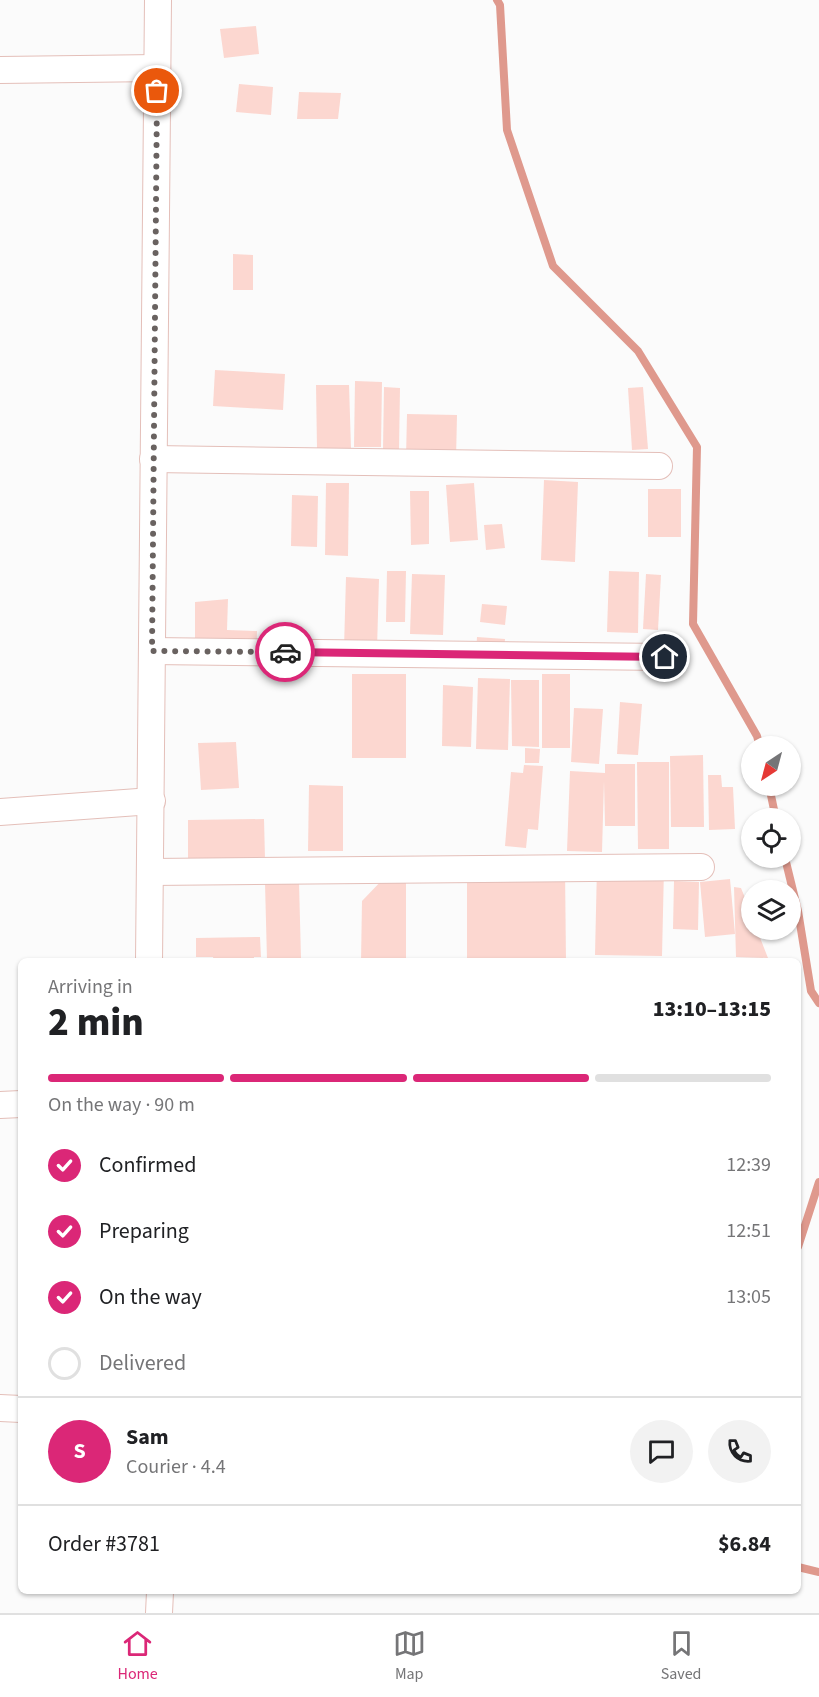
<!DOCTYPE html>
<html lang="en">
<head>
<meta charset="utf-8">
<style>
  body { margin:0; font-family:"Source Sans 3",sans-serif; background:#f2f2f2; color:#202124; height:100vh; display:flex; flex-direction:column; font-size:22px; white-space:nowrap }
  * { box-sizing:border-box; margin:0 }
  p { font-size:20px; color:#757577 }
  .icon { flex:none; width:33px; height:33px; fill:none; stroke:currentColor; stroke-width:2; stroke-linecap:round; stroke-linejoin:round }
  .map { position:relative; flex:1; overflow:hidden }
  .panel { position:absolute; left:18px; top:958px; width:783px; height:636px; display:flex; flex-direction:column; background:#fff; border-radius:9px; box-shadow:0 2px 4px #0004 }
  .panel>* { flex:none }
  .needle { width:39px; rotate:216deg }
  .controls { position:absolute; left:741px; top:736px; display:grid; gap:12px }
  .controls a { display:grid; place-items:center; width:60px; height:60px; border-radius:50%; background:#fff; box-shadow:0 2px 4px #0004; font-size:30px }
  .pin { position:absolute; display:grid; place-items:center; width:51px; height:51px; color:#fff; margin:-26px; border:3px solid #fff; border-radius:50%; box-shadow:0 2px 6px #0007 }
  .courier { position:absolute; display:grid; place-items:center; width:60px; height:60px; margin:-30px; border:4px solid #db2777; border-radius:50%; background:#fff; color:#222; box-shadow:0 2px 8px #0007 }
  .head em { font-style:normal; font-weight:800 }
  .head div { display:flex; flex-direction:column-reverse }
  .head { display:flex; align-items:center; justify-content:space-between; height:102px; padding:0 30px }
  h1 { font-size:39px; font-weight:800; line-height:45px }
  .bar { display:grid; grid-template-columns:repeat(4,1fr); gap:9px 6px; align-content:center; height:72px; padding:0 30px }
  .bar i { height:8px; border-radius:4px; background:#e0e0e0 }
  .bar .current { background:#db2777 }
  .bar p { grid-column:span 4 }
  .line { display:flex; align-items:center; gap:15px; padding:0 30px; border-top:2px solid #e0e0e0 }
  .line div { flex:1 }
  .round { display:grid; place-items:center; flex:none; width:63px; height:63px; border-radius:32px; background:#f2f2f2 }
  ol { padding:0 30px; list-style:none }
  li { display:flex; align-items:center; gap:18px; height:66px }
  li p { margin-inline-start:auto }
  li .icon { padding:6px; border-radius:50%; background:#db2777; color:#fff; stroke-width:4 }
  li:last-child { color:#757577 }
  li i { width:33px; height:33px; border:3px solid #e0e0e0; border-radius:50% }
  .tabs { display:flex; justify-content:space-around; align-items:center; height:84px; border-top:2px solid #e0e0e0; background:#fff; font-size:16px; color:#757577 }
  .tabs a { display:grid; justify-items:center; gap:3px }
  .tabs .current { color:#db2777 }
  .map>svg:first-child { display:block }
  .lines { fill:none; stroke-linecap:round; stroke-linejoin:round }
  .stream { stroke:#df998d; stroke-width:8 }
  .building { fill:#fcd7d0 }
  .minor-casing { stroke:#e4bfb9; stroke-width:28 }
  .minor { stroke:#fff; stroke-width:26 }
  .done { stroke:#696260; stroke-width:6; stroke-dasharray:0 10.8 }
  .route { stroke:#db2777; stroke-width:8 }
</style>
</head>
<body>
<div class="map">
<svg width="819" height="1613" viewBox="0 0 819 1613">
  <rect width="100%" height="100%" fill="#fbfbfb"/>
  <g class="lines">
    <!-- stream -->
    <g class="stream">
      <polyline points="497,0 500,5 507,130 553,266 638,351 697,447 693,624 757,736 760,747"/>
      <polyline points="769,786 776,819"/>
      <polyline points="785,858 798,911 811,991 819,1003"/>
      <polyline points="798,1247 819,1182"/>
      <polyline points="798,1567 819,1572"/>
    </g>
  </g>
  <!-- building -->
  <g class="building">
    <polygon points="256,26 259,54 224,58 220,29"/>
    <polygon points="239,84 273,87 271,115 236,112"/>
    <polygon points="299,92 341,93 338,119 297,119"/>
    <polygon points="233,254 253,255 253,290 233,290"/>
    <polygon points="215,370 285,374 283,410 213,406"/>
    <polygon points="355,381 382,382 381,447 354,447"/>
    <polygon points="316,385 349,385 351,448 317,449"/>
    <polygon points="384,387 400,388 399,450 383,449"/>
    <polygon points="643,387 648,449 632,450 628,388"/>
    <polygon points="407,414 457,415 456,459 406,458"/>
    <polygon points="544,480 578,482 575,562 541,560"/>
    <polygon points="326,483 349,483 348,556 325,555"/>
    <polygon points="474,483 478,540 450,542 446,485"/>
    <rect x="648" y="489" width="33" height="48"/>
    <polygon points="410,491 429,491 429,544 411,545"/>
    <polygon points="292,495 318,496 317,547 291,546"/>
    <polygon points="502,524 505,548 486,550 484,525"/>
    <polygon points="387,571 406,571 405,622 386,622"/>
    <polygon points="609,571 639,572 638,633 607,632"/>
    <polygon points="412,574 445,575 443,635 410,634"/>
    <polygon points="646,574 661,575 658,630 643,629"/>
    <polygon points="346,577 379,579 377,649 344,648"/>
    <polygon points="228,599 227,630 257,631 256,659 195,657 195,602"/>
    <polygon points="482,604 507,606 505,625 480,622"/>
    <polygon points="477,637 505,639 504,656 476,654"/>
    <rect x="352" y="674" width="54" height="84"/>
    <rect x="542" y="674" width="28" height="74"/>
    <polygon points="478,678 510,679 508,750 476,749"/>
    <polygon points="511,680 539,680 539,747 512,746"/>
    <polygon points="443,685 473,687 471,747 442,746"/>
    <polygon points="620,702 642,704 638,755 617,754"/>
    <polygon points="574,708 603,709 599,764 571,762"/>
    <polygon points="236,742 239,788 201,790 198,743"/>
    <polygon points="525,748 540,749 539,763 525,763"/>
    <polygon points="703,755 704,827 671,827 670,756"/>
    <polygon points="637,762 669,762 669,849 638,849"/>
    <polygon points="605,764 635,764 635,826 605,826 604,781 602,852 567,851 570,771 605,773"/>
    <polygon points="524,765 543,766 538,830 528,829 526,848 505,846 511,772 523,773"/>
    <polygon points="708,775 721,775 722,787 733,787 735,829 709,830"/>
    <polygon points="309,785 343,786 343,851 308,851"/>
    <polygon points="264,819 265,859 188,860 188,820"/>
    <polygon points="597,866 664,868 662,956 595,955"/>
    <polygon points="565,869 566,962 467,961 467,870"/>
    <polygon points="387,875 406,882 406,962 361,962 362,901"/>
    <polygon points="730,879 735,934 705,937 700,882"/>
    <polygon points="674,881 699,882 698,930 673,929"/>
    <polygon points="299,882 301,959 267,960 265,883"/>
    <polygon points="734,887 741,888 752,915 752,930 757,930 768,958 736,957"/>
    <polygon points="760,930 779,930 762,937"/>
    <polygon points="260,937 261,957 254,957 254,962 214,962 213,957 196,957 196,938"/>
    <polygon points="640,958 670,959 669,962 640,962"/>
  </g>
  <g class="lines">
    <!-- minor casing -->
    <g class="minor-casing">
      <g id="minor">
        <polyline points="0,70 157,68"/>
        <polyline points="153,459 659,466"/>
        <polyline points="152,651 665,657"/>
        <polyline points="0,812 152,801"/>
        <polyline points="151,872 701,867"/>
        <polyline points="149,962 158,0"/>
        <polyline points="0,1105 21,1104"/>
        <polyline points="0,1408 21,1409"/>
        <polyline points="159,1613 160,1592"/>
      </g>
    </g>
    <!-- minor -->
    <use href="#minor" class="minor"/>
  </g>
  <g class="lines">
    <!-- done -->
    <polyline class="done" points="157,91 152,651 285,652"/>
    <!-- route -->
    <polyline class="route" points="285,652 665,657"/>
  </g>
</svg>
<div class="controls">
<a><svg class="needle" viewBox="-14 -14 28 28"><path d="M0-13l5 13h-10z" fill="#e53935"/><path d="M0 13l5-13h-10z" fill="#757577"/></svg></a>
<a><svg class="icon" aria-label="locate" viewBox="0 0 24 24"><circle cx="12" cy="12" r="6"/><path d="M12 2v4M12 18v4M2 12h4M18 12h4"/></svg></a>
<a><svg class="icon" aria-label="layers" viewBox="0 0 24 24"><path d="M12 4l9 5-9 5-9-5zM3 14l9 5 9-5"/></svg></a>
</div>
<div class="pin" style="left:157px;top:91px;background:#ea580c"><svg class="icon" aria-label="bag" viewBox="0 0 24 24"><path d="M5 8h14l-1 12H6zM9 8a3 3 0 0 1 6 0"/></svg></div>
<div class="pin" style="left:665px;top:657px;background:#1f2937"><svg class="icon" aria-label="home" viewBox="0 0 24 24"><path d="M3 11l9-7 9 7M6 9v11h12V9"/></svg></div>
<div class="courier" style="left:285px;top:652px"><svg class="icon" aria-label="car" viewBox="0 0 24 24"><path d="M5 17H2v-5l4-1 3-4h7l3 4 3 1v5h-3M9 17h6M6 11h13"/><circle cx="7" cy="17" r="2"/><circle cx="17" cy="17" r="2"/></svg></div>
<section class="panel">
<div class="head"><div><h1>2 min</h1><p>Arriving in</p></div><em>13:10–13:15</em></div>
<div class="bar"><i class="current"></i><i class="current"></i><i class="current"></i><i></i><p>On the way · 90 m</p></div>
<ol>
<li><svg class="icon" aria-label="check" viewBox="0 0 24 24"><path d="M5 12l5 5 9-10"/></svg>Confirmed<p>12:39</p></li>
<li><svg class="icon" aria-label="check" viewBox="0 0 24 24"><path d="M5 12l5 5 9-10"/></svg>Preparing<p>12:51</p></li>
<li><svg class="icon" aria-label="check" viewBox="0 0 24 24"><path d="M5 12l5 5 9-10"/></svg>On the way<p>13:05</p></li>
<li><i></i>Delivered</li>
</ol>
<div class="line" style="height:108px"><b class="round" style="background:#db2777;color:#fff">S</b><div><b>Sam</b><p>Courier · 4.4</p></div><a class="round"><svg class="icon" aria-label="chat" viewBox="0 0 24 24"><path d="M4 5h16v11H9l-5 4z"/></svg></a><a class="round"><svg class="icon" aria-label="phone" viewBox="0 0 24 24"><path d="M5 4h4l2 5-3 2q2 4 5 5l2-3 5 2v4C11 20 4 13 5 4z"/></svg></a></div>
<div class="line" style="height:78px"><div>Order #3781</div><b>$6.84</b></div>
</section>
</div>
<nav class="tabs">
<a class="current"><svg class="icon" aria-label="home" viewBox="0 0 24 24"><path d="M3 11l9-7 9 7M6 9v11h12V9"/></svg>Home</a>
<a><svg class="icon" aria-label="map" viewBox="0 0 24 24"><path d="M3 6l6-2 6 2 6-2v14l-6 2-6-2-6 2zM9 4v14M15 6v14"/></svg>Map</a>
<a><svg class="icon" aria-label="saved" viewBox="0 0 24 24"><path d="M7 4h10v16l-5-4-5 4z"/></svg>Saved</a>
</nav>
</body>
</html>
